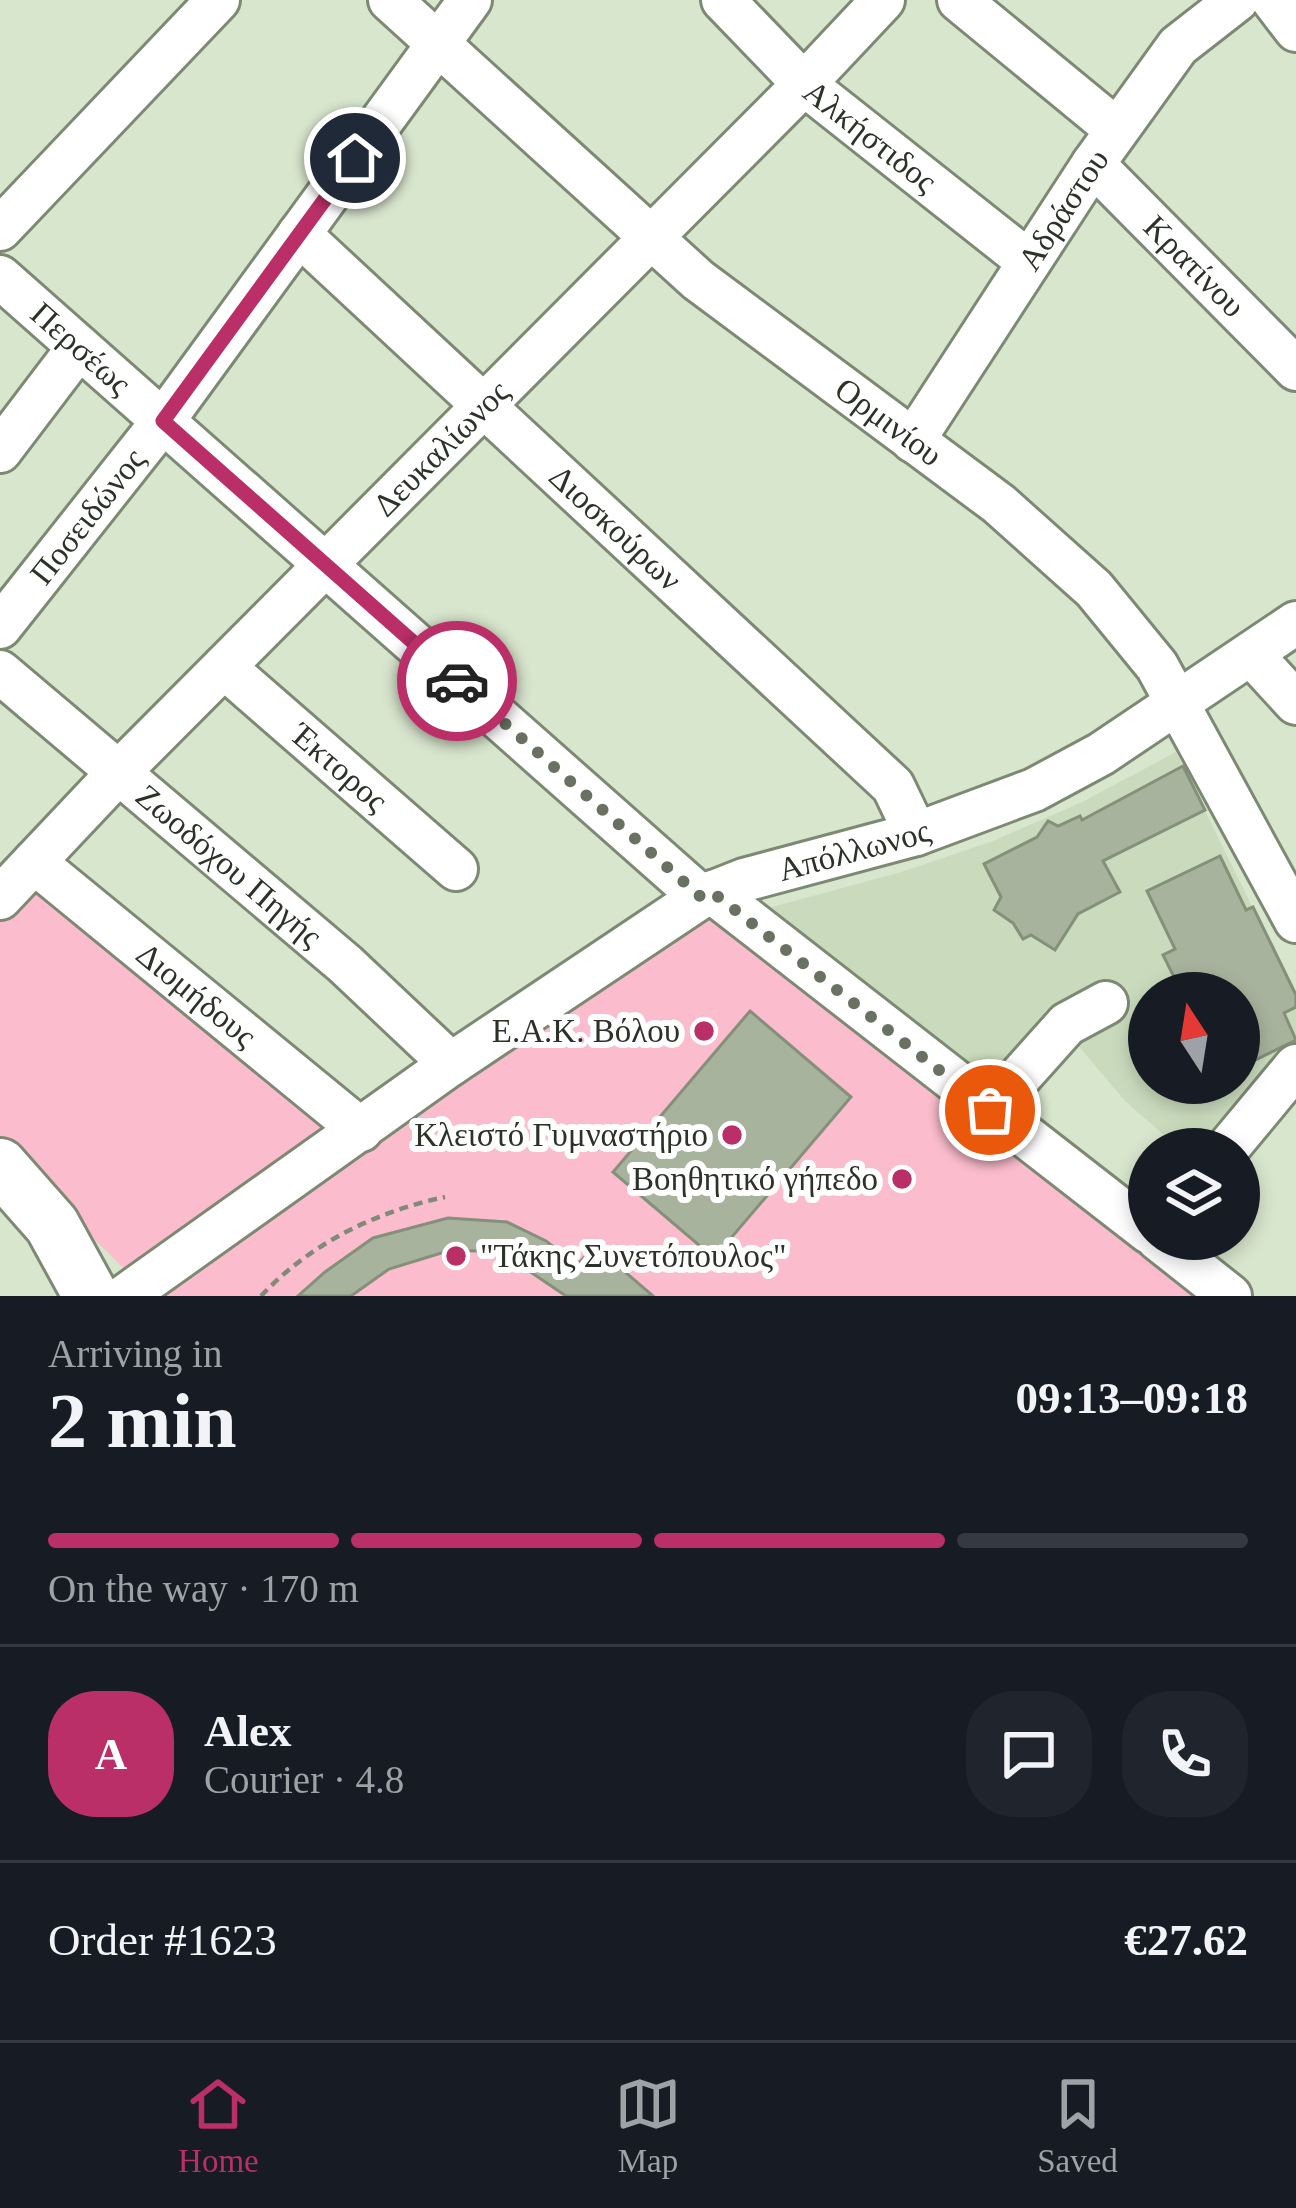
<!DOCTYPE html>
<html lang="en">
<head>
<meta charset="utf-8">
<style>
  body { margin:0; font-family:Georgia,serif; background:#20242c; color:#f1f3f6; height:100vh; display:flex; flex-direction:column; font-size:45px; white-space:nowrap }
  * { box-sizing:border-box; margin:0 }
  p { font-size:39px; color:#9ea1a6 }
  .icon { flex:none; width:66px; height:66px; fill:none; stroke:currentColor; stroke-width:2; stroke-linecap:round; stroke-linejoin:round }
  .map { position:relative; height:1296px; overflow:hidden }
  .sheet { display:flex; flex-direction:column; background:#171b24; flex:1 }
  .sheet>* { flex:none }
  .needle { width:78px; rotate:348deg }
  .fabs { position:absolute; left:1128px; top:972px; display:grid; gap:24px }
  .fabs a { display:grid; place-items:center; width:132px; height:132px; border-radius:50%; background:#171b24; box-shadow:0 6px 18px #0003; font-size:60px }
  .pin { position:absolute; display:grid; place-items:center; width:102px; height:102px; color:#fff; margin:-51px; border:6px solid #fff; border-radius:50%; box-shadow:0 3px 12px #0007 }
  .courier { position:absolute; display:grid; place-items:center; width:120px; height:120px; margin:-60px; border:9px solid #ba2f67; border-radius:50%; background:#fff; color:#222; box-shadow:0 3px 15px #0007 }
  .head em { font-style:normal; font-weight:800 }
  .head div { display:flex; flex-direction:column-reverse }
  .head { display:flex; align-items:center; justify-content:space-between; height:204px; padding:0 48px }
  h1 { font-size:78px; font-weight:800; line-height:90px }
  .bar { display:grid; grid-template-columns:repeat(4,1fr); gap:18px 12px; align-content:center; height:144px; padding:0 48px }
  .bar i { height:15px; border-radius:9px; background:#363941 }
  .bar .selected { background:#ba2f67 }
  .bar p { grid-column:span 4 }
  .line { display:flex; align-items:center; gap:30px; padding:0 48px; border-top:3px solid #363941 }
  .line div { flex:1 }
  .round { display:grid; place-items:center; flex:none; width:126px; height:126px; border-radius:48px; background:#20242c }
  .tabs { display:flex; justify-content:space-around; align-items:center; height:168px; border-top:3px solid #363941; background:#171b24; font-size:33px; color:#9ea1a6 }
  .tabs a { display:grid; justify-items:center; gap:6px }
  .tabs .selected { color:#ba2f67 }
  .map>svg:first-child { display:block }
  .built { fill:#cadbbd; fill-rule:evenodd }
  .green { fill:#fbbccd }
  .building { fill:#a7b39d; stroke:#84907a; stroke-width:3 }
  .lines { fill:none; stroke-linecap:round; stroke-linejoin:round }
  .minor-casing { stroke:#7d8973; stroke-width:48 }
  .major-casing { stroke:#7d8973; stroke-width:60 }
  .path { stroke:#818979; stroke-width:4.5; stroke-dasharray:9 6; stroke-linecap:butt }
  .minor { stroke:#fff; stroke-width:42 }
  .major { stroke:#fff; stroke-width:54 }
  .done { stroke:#697163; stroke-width:12; stroke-dasharray:0 21.6 }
  .route { stroke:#ba2f67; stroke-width:15 }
  .poi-dot { fill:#ba2f67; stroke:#fff; stroke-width:4.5 }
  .labels { text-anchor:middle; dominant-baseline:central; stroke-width:12; stroke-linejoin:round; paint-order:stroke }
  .street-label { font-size:33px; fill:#2d3229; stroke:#fff }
  .poi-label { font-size:33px; fill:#2d3229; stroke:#fff; text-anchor:end }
</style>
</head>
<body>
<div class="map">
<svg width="1296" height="1296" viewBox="0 0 1296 1296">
  <rect width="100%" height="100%" fill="#d9e6ce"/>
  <!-- built -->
  <path class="built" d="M1176,752L1296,995V1041L1206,1149H1180L1125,1101L1047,1009L985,1088L754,912L901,872L993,841L1082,802ZM1149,993H1239V1083H1149Z"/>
  <!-- green -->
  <polygon class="green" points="38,874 368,1146 712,903 1217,1296 152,1296 0,1147 0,916"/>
  <!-- building -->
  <g class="building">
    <polygon points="1183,766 1205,810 1103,861 1120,892 1078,914 1055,950 1031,935 1023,939 1013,923 994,910 1001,897 984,864 1037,837 1048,821 1058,826 1080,816 1082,820"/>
    <polygon points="1220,856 1246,910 1253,907 1296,995 1296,1007 1284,1013 1296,1040 1241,1067 1239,993 1182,993 1163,955 1175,949 1147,891"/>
    <polygon points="750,1011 851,1097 714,1258 613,1172"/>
    <polygon points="448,1218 507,1222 546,1241 577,1265 595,1246 653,1296 566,1296 501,1252 451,1250 389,1269 351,1296 298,1296 325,1272 373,1238"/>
  </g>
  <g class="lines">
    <!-- minor casing -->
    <g class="minor-casing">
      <g id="minor">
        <path id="s1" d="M390,0L698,280L999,504L1094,589L1157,666L1296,921"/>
        <path id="s2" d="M723,0L804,84L1029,262"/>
        <polyline points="959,0 1117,130"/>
        <polyline points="1273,0 1296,30"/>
        <path id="s3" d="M1093,164L1296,369"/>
        <polyline points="0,229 218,0"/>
        <path id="s4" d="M299,234L893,786L916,834"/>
        <path id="s5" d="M0,277L701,897"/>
        <path id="s6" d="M913,441L1093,164L1178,46L1237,0"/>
        <polyline points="0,451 79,347"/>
        <path id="s7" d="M0,627L163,421L470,0"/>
        <polyline points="1251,654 1296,703"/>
        <path id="s8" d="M224,667L456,869"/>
        <path id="s9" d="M0,672L345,964L451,1064"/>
        <path id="s10" d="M34,862L361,1130"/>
        <polyline points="712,892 1149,1232"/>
        <path id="s11" d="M0,898L118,773L804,84L883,0"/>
        <polyline points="990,1110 1067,1024 1106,1003"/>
        <polyline points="1227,1149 1296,1066"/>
        <polyline points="1158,1239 1230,1296"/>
        <path id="s12" d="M125,1296L451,1064L701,897L744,880L916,834L1034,790L1101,754L1296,623"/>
      </g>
    </g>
    <!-- major casing -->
    <g class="major-casing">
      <polyline id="major" points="0,1166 52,1225 91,1296"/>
    </g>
    <!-- path -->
    <path class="path" d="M261,1296C311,1243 375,1212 445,1197"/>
    <!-- minor -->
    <use href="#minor" class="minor"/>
    <!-- major -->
    <use href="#major" class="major"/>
  </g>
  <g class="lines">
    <!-- done -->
    <polyline class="done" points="457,681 701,897 712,892 990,1110"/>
    <!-- route -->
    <polyline class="route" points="355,158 163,421 457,681"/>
  </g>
  <!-- markers -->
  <g class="poi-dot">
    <circle cx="704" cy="1031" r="12"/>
    <circle cx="732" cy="1135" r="12"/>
    <circle cx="902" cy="1179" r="12"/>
    <circle cx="456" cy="1256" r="12"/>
  </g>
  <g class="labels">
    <!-- street labels -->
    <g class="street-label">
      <text stroke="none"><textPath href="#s2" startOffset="201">Αλκήστιδος</textPath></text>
      <text stroke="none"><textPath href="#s6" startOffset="276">Αδράστου</textPath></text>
      <text stroke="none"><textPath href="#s3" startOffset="144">Κρατίνου</textPath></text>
      <text stroke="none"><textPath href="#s5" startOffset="108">Περσέως</textPath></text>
      <text stroke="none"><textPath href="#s1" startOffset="654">Ορμινίου</textPath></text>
      <text stroke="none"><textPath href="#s11" startOffset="630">Δευκαλίωνος</textPath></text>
      <text stroke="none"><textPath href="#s7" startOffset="141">Ποσειδώνος</textPath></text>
      <text stroke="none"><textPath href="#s4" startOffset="432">Διοσκούρων</textPath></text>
      <text stroke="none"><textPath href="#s8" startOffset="153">Έκτορος</textPath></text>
      <text stroke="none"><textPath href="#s12" startOffset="861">Απόλλωνος</textPath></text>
      <text stroke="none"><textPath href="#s9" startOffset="300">Ζωοδόχου Πηγής</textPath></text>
      <text stroke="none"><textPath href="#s10" startOffset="210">Διομήδους</textPath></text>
    </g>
    <!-- poi labels -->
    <g class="poi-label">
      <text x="680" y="1031">Ε.Α.Κ. Βόλου</text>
      <text x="708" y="1135">Κλειστό Γυμναστήριο</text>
      <text x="878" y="1179">Βοηθητικό γήπεδο</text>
      <text x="480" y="1256" text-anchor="start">"Τάκης Συνετόπουλος"</text>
    </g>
  </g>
</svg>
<div class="fabs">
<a><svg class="needle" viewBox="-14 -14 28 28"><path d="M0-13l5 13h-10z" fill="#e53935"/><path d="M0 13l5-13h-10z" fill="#9ea1a6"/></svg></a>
<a><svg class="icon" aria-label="layers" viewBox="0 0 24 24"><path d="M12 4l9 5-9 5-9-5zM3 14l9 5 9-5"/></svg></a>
</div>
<div class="pin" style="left:990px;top:1110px;background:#ea580c"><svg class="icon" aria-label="bag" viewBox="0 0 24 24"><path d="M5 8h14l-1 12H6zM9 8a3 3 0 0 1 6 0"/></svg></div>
<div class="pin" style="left:355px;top:158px;background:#1f2937"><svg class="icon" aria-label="home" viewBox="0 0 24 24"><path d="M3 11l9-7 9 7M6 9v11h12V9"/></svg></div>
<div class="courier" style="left:457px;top:681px"><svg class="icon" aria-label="car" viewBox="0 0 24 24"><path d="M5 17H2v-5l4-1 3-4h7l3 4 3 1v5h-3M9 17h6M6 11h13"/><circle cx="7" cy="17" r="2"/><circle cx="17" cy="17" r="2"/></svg></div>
</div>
<section class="sheet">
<div class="head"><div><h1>2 min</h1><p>Arriving in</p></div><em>09:13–09:18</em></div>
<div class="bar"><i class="selected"></i><i class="selected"></i><i class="selected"></i><i></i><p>On the way · 170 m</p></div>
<div class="line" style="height:216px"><b class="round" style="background:#ba2f67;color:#fff">A</b><div><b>Alex</b><p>Courier · 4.8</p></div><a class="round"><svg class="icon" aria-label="chat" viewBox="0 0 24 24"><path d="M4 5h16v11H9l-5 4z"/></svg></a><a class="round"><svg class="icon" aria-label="phone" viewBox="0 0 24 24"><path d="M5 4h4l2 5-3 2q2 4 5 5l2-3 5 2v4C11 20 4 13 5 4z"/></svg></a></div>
<div class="line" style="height:156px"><div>Order #1623</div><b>€27.62</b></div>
</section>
<nav class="tabs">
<a class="selected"><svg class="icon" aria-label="home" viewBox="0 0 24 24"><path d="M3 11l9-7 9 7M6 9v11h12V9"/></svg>Home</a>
<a><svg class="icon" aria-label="map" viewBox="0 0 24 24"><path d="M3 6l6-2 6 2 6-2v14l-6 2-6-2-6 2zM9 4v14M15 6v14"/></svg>Map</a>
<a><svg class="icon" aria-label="saved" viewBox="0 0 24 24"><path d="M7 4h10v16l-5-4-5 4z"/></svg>Saved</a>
</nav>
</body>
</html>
